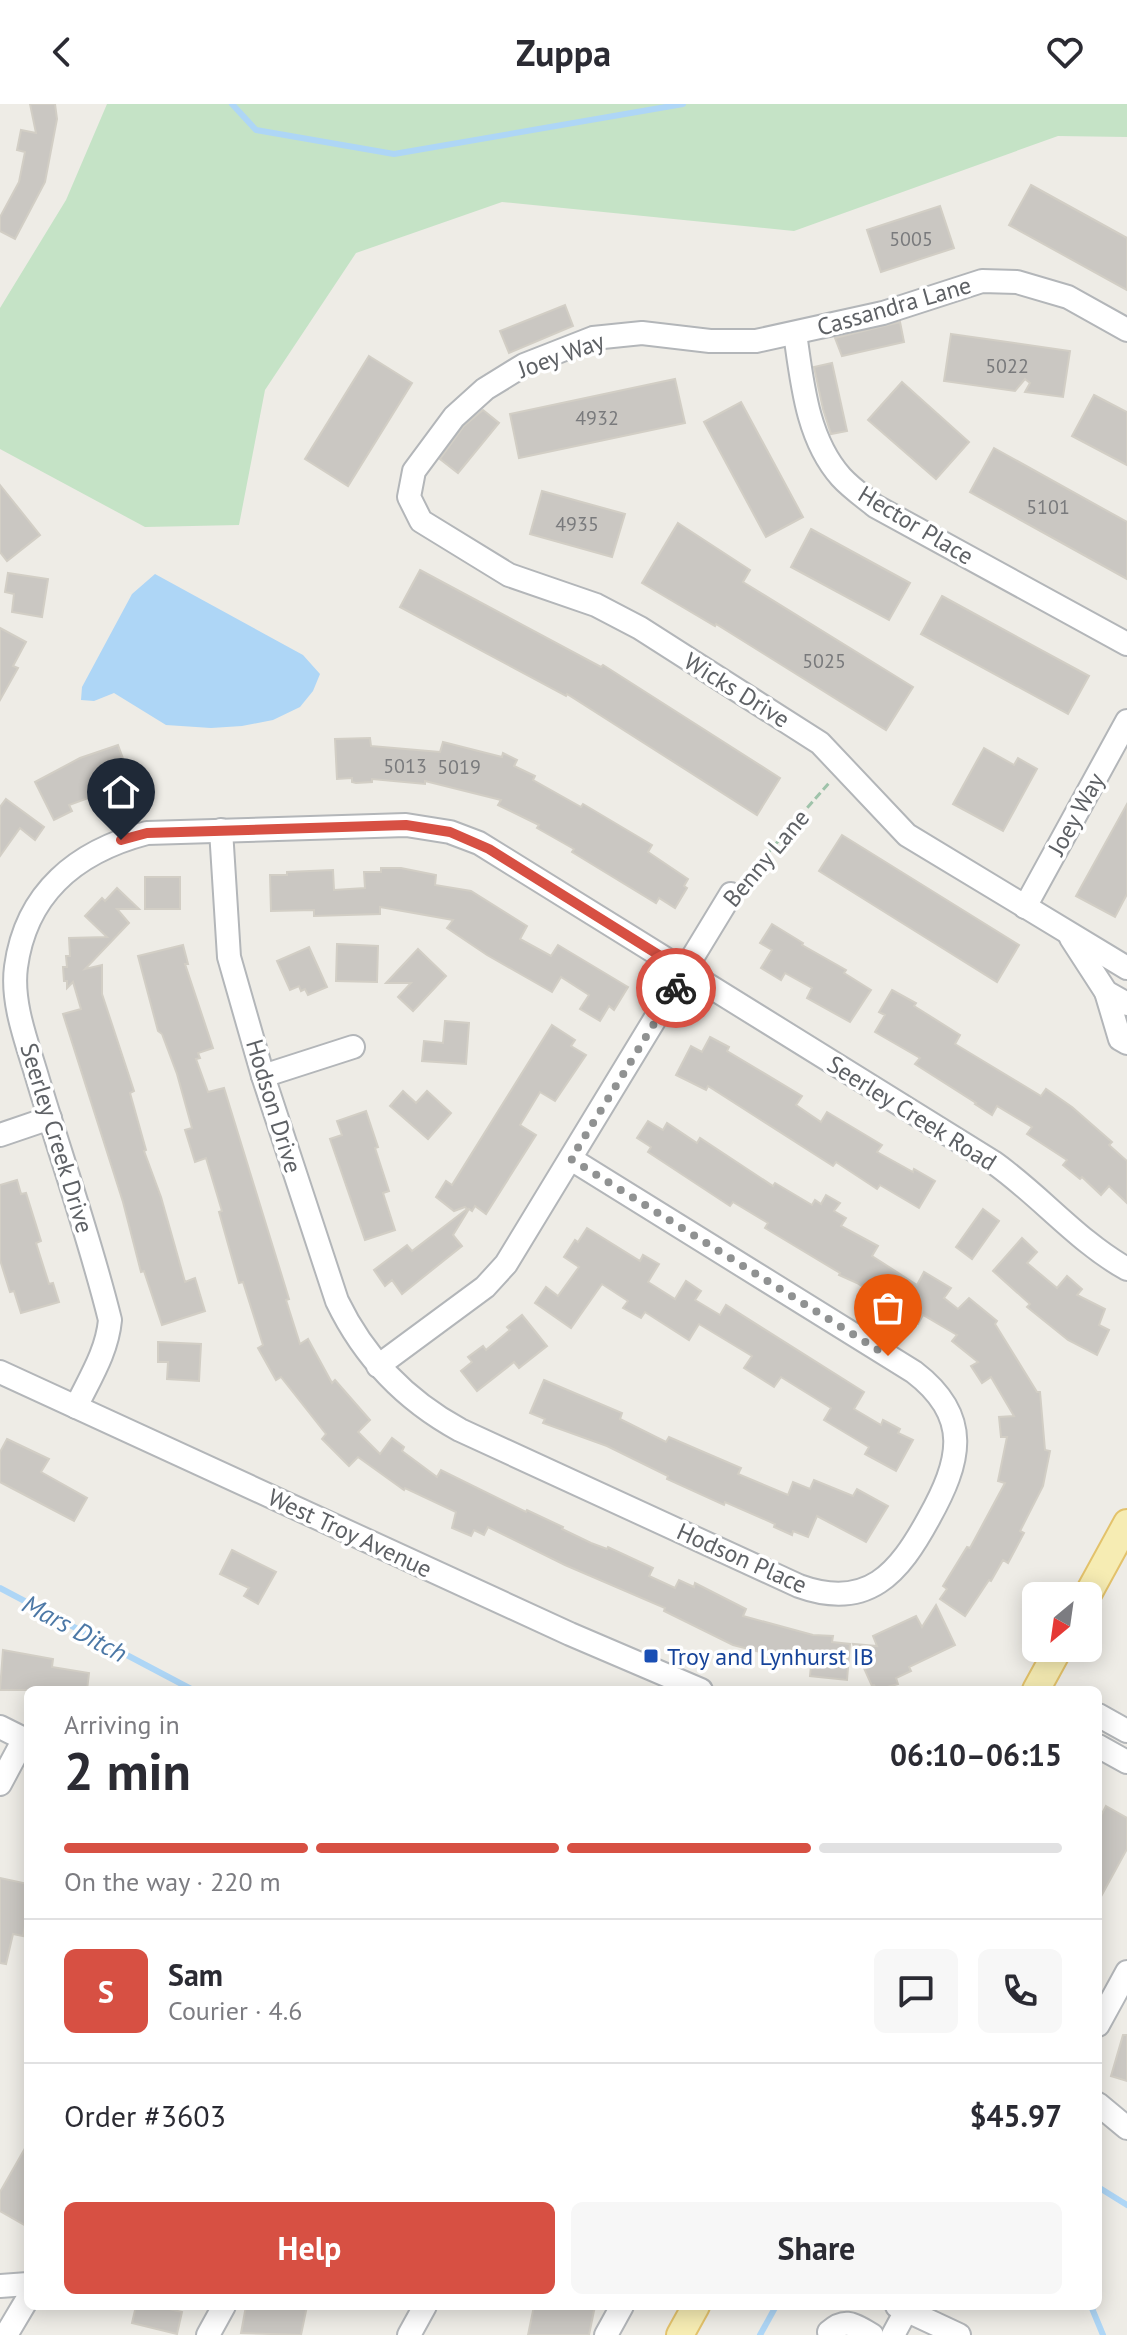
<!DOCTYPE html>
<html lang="en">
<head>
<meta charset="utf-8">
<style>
  body { margin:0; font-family:"PT Sans",sans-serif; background:#f7f7f7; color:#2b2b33; height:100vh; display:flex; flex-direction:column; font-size:30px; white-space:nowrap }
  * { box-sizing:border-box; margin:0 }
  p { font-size:26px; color:#7c7c81 }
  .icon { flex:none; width:44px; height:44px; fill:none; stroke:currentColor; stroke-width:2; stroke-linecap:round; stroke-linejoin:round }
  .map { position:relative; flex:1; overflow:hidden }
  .drawer { position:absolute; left:24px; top:1582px; width:1078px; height:624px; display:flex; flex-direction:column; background:#fff; border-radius:12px; box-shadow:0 4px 20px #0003 }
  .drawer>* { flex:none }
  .needle { width:52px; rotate:209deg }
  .fabs { position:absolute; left:1022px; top:1478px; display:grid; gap:16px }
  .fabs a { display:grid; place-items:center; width:80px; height:80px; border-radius:12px; background:#fff; box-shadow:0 4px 20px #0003; font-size:40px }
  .pin { position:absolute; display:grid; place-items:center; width:68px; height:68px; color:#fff; margin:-82px -34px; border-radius:50% 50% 50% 0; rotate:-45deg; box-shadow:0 0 8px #0007 }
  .pin .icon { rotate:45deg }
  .courier { position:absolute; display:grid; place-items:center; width:80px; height:80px; margin:-40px; border:6px solid #d75043; border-radius:50%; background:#fff; color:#222; box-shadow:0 2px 10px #0007 }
  .summary em { font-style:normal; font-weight:800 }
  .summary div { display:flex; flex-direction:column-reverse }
  .summary { display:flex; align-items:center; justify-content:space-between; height:136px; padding:0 40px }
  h1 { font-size:52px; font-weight:800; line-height:60px }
  .bar { display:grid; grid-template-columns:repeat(4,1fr); gap:12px 8px; align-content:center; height:96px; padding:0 40px }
  .bar i { height:10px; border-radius:6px; background:#e1e1e2 }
  .bar .selected { background:#d75043 }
  .bar p { grid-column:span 4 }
  .line { display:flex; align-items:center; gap:20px; padding:0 40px; border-top:2px solid #e1e1e2 }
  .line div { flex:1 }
  .round { display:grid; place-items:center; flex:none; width:84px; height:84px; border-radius:12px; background:#f7f7f7 }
  .cta { display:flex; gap:16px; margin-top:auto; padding:16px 40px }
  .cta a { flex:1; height:92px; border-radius:12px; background:#d75043; color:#fff; font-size:32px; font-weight:800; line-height:92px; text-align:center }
  .cta a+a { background:#f7f7f7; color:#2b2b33 }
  header { display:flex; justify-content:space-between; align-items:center; height:104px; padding:0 40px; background:#fff; font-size:36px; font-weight:800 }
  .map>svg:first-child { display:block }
  .green { fill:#c5e3c6 }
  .water { fill:#aed6f6 }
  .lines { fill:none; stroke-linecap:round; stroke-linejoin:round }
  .stream { stroke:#aed6f6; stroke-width:6 }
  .building { fill:#cac7c2; stroke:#d2cec5; stroke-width:2 }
  .minor-casing { stroke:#b3b6b9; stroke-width:26 }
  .major-casing { stroke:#e3c26b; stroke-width:30 }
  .path { stroke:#9fc3aa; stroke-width:3; stroke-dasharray:8 4; stroke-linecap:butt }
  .minor { stroke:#fff; stroke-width:22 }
  .major { stroke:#f6ecb3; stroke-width:26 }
  .done { stroke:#909292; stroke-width:8; stroke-dasharray:0 14.4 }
  .route { stroke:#d75043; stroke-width:10 }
  .transit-dot { fill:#1a4fb4; stroke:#fff; stroke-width:3 }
  .labels { text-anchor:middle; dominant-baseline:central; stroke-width:7; stroke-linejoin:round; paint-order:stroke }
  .number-label { font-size:20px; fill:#797a7c }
  .street-label { font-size:24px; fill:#5e6165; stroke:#fff }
  .transit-label { font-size:24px; fill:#164399; stroke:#fff; text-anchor:start }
  .water-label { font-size:26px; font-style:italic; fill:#4c78a6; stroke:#fff }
</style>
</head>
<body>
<header><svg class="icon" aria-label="back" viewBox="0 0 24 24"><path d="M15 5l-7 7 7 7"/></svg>Zuppa<svg class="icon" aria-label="heart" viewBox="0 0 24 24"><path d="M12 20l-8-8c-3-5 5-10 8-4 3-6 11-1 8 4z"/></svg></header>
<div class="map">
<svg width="1127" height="2231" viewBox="0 0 1127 2231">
  <rect width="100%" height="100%" fill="#eeece6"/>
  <!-- green -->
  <polygon class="green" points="107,0 1127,0 1127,33 1058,32 794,127 502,98 356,149 265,286 239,421 145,423 0,345 0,204 66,96"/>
  <!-- water -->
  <polygon class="water" points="155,470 303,551 320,570 313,587 300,603 273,616 242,622 211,624 166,621 114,589 94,597 81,596 82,583 132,490"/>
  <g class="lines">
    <!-- stream -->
    <g class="stream">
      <polyline points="232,0 256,26 394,50 683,0"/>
      <polyline points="0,1484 193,1586"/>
      <polyline points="1098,2083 1127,2101"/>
      <polyline points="1091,2202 1103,2231"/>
      <polyline points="760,2231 776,2202"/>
    </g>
  </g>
  <!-- building -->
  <g class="building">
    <polygon points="30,0 55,0 57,15 45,78 15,135 0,127 0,113 19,78 25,48 17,46 21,26 36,29"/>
    <polygon points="1031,81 1127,134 1127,186 1009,121"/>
    <polygon points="940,102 954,144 881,168 867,126"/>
    <polygon points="565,201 573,222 509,249 500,227"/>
    <polygon points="900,218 904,238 842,252 835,234"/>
    <polygon points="951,230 1070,247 1063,293 1025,288 1030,279 1025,275 1015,287 944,277"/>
    <polygon points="369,252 412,279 348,382 305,355"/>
    <polygon points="832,259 847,327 831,330 823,305 814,263"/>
    <polygon points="675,275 685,319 519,354 510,310"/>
    <polygon points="902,278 969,338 936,375 868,316"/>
    <polygon points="1094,291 1127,308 1127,361 1072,332"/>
    <polygon points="741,298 803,413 766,433 704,318"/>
    <polygon points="483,306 499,319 458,369 440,355 464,322"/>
    <polygon points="994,344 1127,418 1127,475 970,388"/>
    <polygon points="0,381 40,431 7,457 0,448"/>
    <polygon points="542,387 625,410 612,453 530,430"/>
    <polygon points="678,419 750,466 743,478 913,583 886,626 716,520 715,522 642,479"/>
    <polygon points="811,425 910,479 889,516 791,463"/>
    <polygon points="420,466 601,563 603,561 780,674 757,711 567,590 566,592 400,503"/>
    <polygon points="8,469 48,475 42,513 12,508 14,490 5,488"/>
    <polygon points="942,492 1089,572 1068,610 921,530"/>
    <polygon points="0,524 26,538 13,562 18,564 0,596"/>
    <polygon points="370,634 371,642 440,648 443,638 502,653 503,649 517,656 514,662 535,672 533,676 581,703 583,700 652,741 648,748 688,775 684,782 687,784 675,804 659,794 656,799 572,748 574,745 537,724 539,721 498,701 501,696 425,677 425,680 372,675 372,678 356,679 352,678 352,674 337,675 335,635"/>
    <polygon points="118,641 135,687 113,694 110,686 69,701 72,707 54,716 35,678 80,654"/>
    <polygon points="984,644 1014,661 1018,654 1037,665 1003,727 953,700"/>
    <polygon points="6,695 44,723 35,736 20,724 0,752 0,703"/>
    <polygon points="1127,700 1127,790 1115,813 1076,792"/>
    <polygon points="842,731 1019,841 997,878 819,767"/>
    <polygon points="381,764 401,764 436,771 435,781 471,787 527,822 520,835 551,852 558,841 628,883 614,906 609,902 600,917 580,905 589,891 561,873 552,888 487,851 447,824 453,816 380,803 380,810 314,812 314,806 271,807 270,771 287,771 287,768 333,766 334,786 365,784 364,768 381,768"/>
    <rect x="145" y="773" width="35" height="32"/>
    <polygon points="117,784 139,805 117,805 129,819 85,865 102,861 102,890 134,987 130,989 146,1046 144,1047 161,1093 185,1178 195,1174 205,1207 162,1221 144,1167 141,1168 123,1098 63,910 81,905 73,878 67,884 67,877 64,877 63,863 67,863 66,852 70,852 69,834 107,833 85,812 102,794 105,797"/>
    <polygon points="772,820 803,839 802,841 846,866 844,869 871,886 850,918 807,894 812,884 785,869 781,876 761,864 772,846 760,839"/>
    <polygon points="337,840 378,842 377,878 336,877"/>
    <polygon points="183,841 188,860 185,860 213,944 198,949 200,954 196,955 208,988 224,984 289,1195 286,1196 300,1240 308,1235 332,1279 335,1276 370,1316 358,1328 380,1350 392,1334 404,1343 402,1347 437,1373 441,1366 526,1408 527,1406 563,1423 562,1425 591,1439 607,1445 608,1443 653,1464 649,1472 675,1484 679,1476 694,1483 695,1479 746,1505 743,1512 813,1531 833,1532 832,1538 850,1540 847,1576 810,1572 811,1561 733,1541 664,1507 665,1504 565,1461 488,1423 484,1431 474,1426 471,1432 452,1424 456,1408 405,1384 404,1386 358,1353 349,1362 322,1335 326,1330 281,1273 276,1276 258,1244 263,1241 243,1178 239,1179 219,1108 222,1107 206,1054 195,1058 185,1026 192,1024 177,970 162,930 158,927 138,852"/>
    <polygon points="309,843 327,883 308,891 305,885 301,887 299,882 290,886 277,857"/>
    <polygon points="418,845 446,872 413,907 398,893 411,879 386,879"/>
    <polygon points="892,886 916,899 914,902 960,931 955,940 1041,992 1046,985 1072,1003 1112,1038 1109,1041 1127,1057 1127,1099 1109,1082 1101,1091 1082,1073 1080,1075 1063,1061 1067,1056 1027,1030 1032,1023 997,1002 992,1011 975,1000 976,999 915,960 920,954 875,928 885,911 879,908"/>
    <polygon points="445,917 469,919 466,960 422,957 424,937 443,939"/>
    <polygon points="552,921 575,936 571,942 586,951 555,997 540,988 520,1021 536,1031 486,1110 475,1102 472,1107 469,1105 453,1131 462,1142 402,1190 392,1176 385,1182 374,1166 407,1141 412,1147 467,1105 465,1103 454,1107 436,1093 446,1077 452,1081"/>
    <polygon points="710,933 729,943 727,947 802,992 796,1001 821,1018 827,1008 882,1041 877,1048 913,1068 914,1065 935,1077 919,1104 880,1081 877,1085 836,1058 833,1062 708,982 706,986 676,971 691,942 702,948"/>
    <polygon points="403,987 416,999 427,987 451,1009 428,1035 390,1002"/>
    <polygon points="366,1007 378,1043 375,1044 389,1087 383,1089 395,1126 365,1136 330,1035 342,1031 337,1017"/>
    <polygon points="648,1017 663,1026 667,1019 697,1039 700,1034 773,1082 775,1079 812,1101 815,1096 821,1100 826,1091 840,1099 834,1107 846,1114 841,1122 878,1142 872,1152 917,1181 924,1168 951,1184 944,1194 958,1205 969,1194 997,1217 995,1220 1037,1288 1040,1288 1045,1346 1050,1347 1043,1382 1020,1427 1024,1429 1008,1459 1003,1456 991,1477 989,1476 965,1512 940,1495 947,1485 943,1482 967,1443 970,1444 1005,1379 998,1377 1007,1333 1001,1333 999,1313 1014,1312 991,1273 982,1279 971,1262 978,1258 952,1237 957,1231 923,1211 918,1220 900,1210 902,1208 857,1179 839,1171 840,1169 765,1124 768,1119 733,1098 730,1102 648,1048 651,1043 637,1034"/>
    <polygon points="17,1076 21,1090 26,1089 41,1137 36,1139 49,1180 53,1179 59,1198 21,1209 14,1187 10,1188 0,1156 0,1081"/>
    <polygon points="983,1105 999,1117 972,1155 956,1143"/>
    <polygon points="587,1124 640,1157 643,1151 659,1160 648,1178 675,1195 686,1177 701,1187 695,1196 720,1211 726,1201 864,1288 854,1305 881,1321 883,1316 900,1325 898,1329 913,1336 896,1367 865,1350 869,1343 824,1316 831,1304 781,1273 774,1283 744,1264 752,1252 699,1220 689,1236 645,1208 641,1214 623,1204 628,1197 602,1180 571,1224 535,1199 546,1183 558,1192 579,1163 564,1153 575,1136 578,1138"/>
    <polygon points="1022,1134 1037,1148 1027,1159 1057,1184 1067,1172 1082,1185 1077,1191 1105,1205 1099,1221 1109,1226 1097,1251 1068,1236 1027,1203 1030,1200 993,1167"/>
    <polygon points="522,1211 547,1242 519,1264 514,1258 477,1287 461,1267 472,1258 468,1253 483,1242 486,1246 510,1226 507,1223"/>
    <polygon points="158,1238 201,1240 199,1277 167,1275 168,1258 158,1258"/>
    <polygon points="544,1276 622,1309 620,1315 666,1338 669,1333 741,1364 738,1370 788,1391 793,1378 810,1385 814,1376 853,1392 857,1385 888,1402 866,1438 817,1412 808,1433 793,1427 792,1431 774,1423 775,1420 725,1398 724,1401 667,1375 668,1372 607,1342 543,1319 545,1315 530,1309"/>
    <polygon points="7,1335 49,1355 41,1368 87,1394 74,1417 0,1378 0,1348"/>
    <polygon points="232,1446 276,1468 258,1500 244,1492 249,1484 220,1470"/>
    <polygon points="936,1501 955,1541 909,1563 911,1567 896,1574 898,1580 877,1586 874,1581 872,1582 853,1540 877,1542 873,1532 916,1512 922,1523"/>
    <polygon points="3,1546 53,1555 52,1563 89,1569 87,1586 0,1586"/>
    <polygon points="1106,1702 1127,1714 1127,1745 1098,1798 1098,1717"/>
    <polygon points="0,1774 28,1780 28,1807 23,1832 13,1830 6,1860 0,1859"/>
    <polygon points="1123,1931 1127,1931 1127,1977 1111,1972"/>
    <polygon points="28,2039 28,2123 0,2107 0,2088"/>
    <polygon points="136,2202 157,2202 182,2208 177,2230 132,2219"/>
    <polygon points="246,2202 307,2202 301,2231 241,2229"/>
    <polygon points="534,2202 595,2202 589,2231 528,2231"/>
  </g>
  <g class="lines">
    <!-- minor casing -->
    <g class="minor-casing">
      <g id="minor">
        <polyline points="1127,226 1068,193 1017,178 982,177 883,209 756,237 710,237 642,229 593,234 524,261 485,285 454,313 414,367 409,393 421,417 509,471 596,501 640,524 820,639 907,731 1127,864"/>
        <path d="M795,229C802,278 807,335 841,373C851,384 864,393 875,402L1127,540"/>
        <path d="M221,726L229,853L263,972L337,1197C364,1253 405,1296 460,1326L799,1482C868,1507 899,1469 929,1414C960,1358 973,1313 914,1268L571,1055"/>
        <polyline points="1025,803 1127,617"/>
        <polyline points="1071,834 1106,888 1127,900"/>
        <polyline points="1106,888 1120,935 1127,939"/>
        <polyline points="263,972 353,943"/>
        <polyline points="0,1031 50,1014"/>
        <polyline points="378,1262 485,1183 506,1160 731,790"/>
        <polyline points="0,1268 570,1530 701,1586"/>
        <path d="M76,1303C90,1274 107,1248 110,1216C90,1135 62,1056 38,976C28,941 11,900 16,863C26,788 78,747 147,729L406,721L450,728L479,739L993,1058C1040,1091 1077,1137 1127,1165"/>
        <polyline points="1098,1611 1127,1627"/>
        <polyline points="0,1623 28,1637"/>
        <polyline points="1098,1642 1127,1658"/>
        <polyline points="0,1680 24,1635"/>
        <polyline points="1098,1921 1127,1868"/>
        <polyline points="1098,2000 1127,2024"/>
        <polyline points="0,2182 28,2180"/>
        <polyline points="897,2202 959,2231"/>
        <path d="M829,2228C846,2213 854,2221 872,2231"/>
        <polyline points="6,2231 28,2194"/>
        <polyline points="208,2231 224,2202"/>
        <polyline points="409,2231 425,2202"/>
        <polyline points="606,2231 622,2202"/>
        <polyline points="893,2231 906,2207"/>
      </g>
    </g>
    <!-- major casing -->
    <g class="major-casing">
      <g id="major">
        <polyline points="1087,1492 1127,1419"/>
        <polyline points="1036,1586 1059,1544"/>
        <polyline points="680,2231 696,2202"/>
      </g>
    </g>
    <!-- path -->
    <polyline class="path" points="744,776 829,679"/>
    <!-- minor -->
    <use href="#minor" class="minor"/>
    <!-- major -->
    <use href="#major" class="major"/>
  </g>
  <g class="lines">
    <!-- done -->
    <polyline class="done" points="676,884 571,1055 888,1252"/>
    <!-- route -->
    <polyline class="route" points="121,736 147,729 406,721 450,728 489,745 686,868 676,884"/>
  </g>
  <!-- markers -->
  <rect class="transit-dot" x="643" y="1544" width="16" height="16" rx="4"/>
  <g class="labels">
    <!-- number labels -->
    <g class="number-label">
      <text x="911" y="135">5005</text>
      <text x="1007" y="262">5022</text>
      <text x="597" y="314">4932</text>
      <text x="1048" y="403">5101</text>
      <text x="577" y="420">4935</text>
      <text x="824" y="557">5025</text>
      <text x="405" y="662">5013</text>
      <text x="459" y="663">5019</text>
    </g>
    <!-- street labels -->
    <g class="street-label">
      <text transform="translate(894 202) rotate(-16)">Cassandra Lane</text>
      <text transform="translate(561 251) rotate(-20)">Joey Way</text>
      <text transform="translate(916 421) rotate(31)">Hector Place</text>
      <text transform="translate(737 586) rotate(32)">Wicks Drive</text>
      <text transform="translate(1076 710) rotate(-61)">Joey Way</text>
      <text transform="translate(766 754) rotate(-50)">Benny Lane</text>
      <text transform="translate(274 1002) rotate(73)">Hodson Drive</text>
      <text transform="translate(912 1009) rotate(32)">Seerley Creek Road</text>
      <text transform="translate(57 1034) rotate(73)">Seerley Creek Drive</text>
      <text transform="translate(350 1429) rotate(25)">West Troy Avenue</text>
      <text transform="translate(742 1454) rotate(24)">Hodson Place</text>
    </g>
    <!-- transit labels -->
    <g class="transit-label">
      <text x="667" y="1552">Troy and Lynhurst IB</text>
    </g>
    <!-- water labels -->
    <g class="water-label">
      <text transform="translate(75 1524) rotate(28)">Mars Ditch</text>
    </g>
  </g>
</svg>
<div class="fabs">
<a><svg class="needle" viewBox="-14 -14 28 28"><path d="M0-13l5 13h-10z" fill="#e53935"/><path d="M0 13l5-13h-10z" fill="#7c7c81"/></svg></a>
</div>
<div class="pin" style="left:888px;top:1252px;background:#ea580c"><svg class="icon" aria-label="bag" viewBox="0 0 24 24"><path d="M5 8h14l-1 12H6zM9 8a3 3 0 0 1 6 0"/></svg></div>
<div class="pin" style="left:121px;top:736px;background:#1f2937"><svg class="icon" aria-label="home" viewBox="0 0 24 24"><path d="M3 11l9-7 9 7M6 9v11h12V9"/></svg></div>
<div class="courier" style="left:676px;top:884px"><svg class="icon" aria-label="bike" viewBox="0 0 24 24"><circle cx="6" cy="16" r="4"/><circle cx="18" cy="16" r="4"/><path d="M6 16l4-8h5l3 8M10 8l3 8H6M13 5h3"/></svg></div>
<section class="drawer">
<div class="summary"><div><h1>2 min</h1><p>Arriving in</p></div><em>06:10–06:15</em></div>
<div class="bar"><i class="selected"></i><i class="selected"></i><i class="selected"></i><i></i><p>On the way · 220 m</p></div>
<div class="line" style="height:144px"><b class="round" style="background:#d75043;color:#fff">S</b><div><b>Sam</b><p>Courier · 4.6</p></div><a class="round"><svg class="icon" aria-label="chat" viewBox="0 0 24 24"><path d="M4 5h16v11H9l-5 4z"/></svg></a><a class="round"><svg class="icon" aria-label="phone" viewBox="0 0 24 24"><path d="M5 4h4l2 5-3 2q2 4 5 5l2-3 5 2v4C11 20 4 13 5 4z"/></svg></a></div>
<div class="line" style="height:104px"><div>Order #3603</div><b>$45.97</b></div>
<div class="cta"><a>Help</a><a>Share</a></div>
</section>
</div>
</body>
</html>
